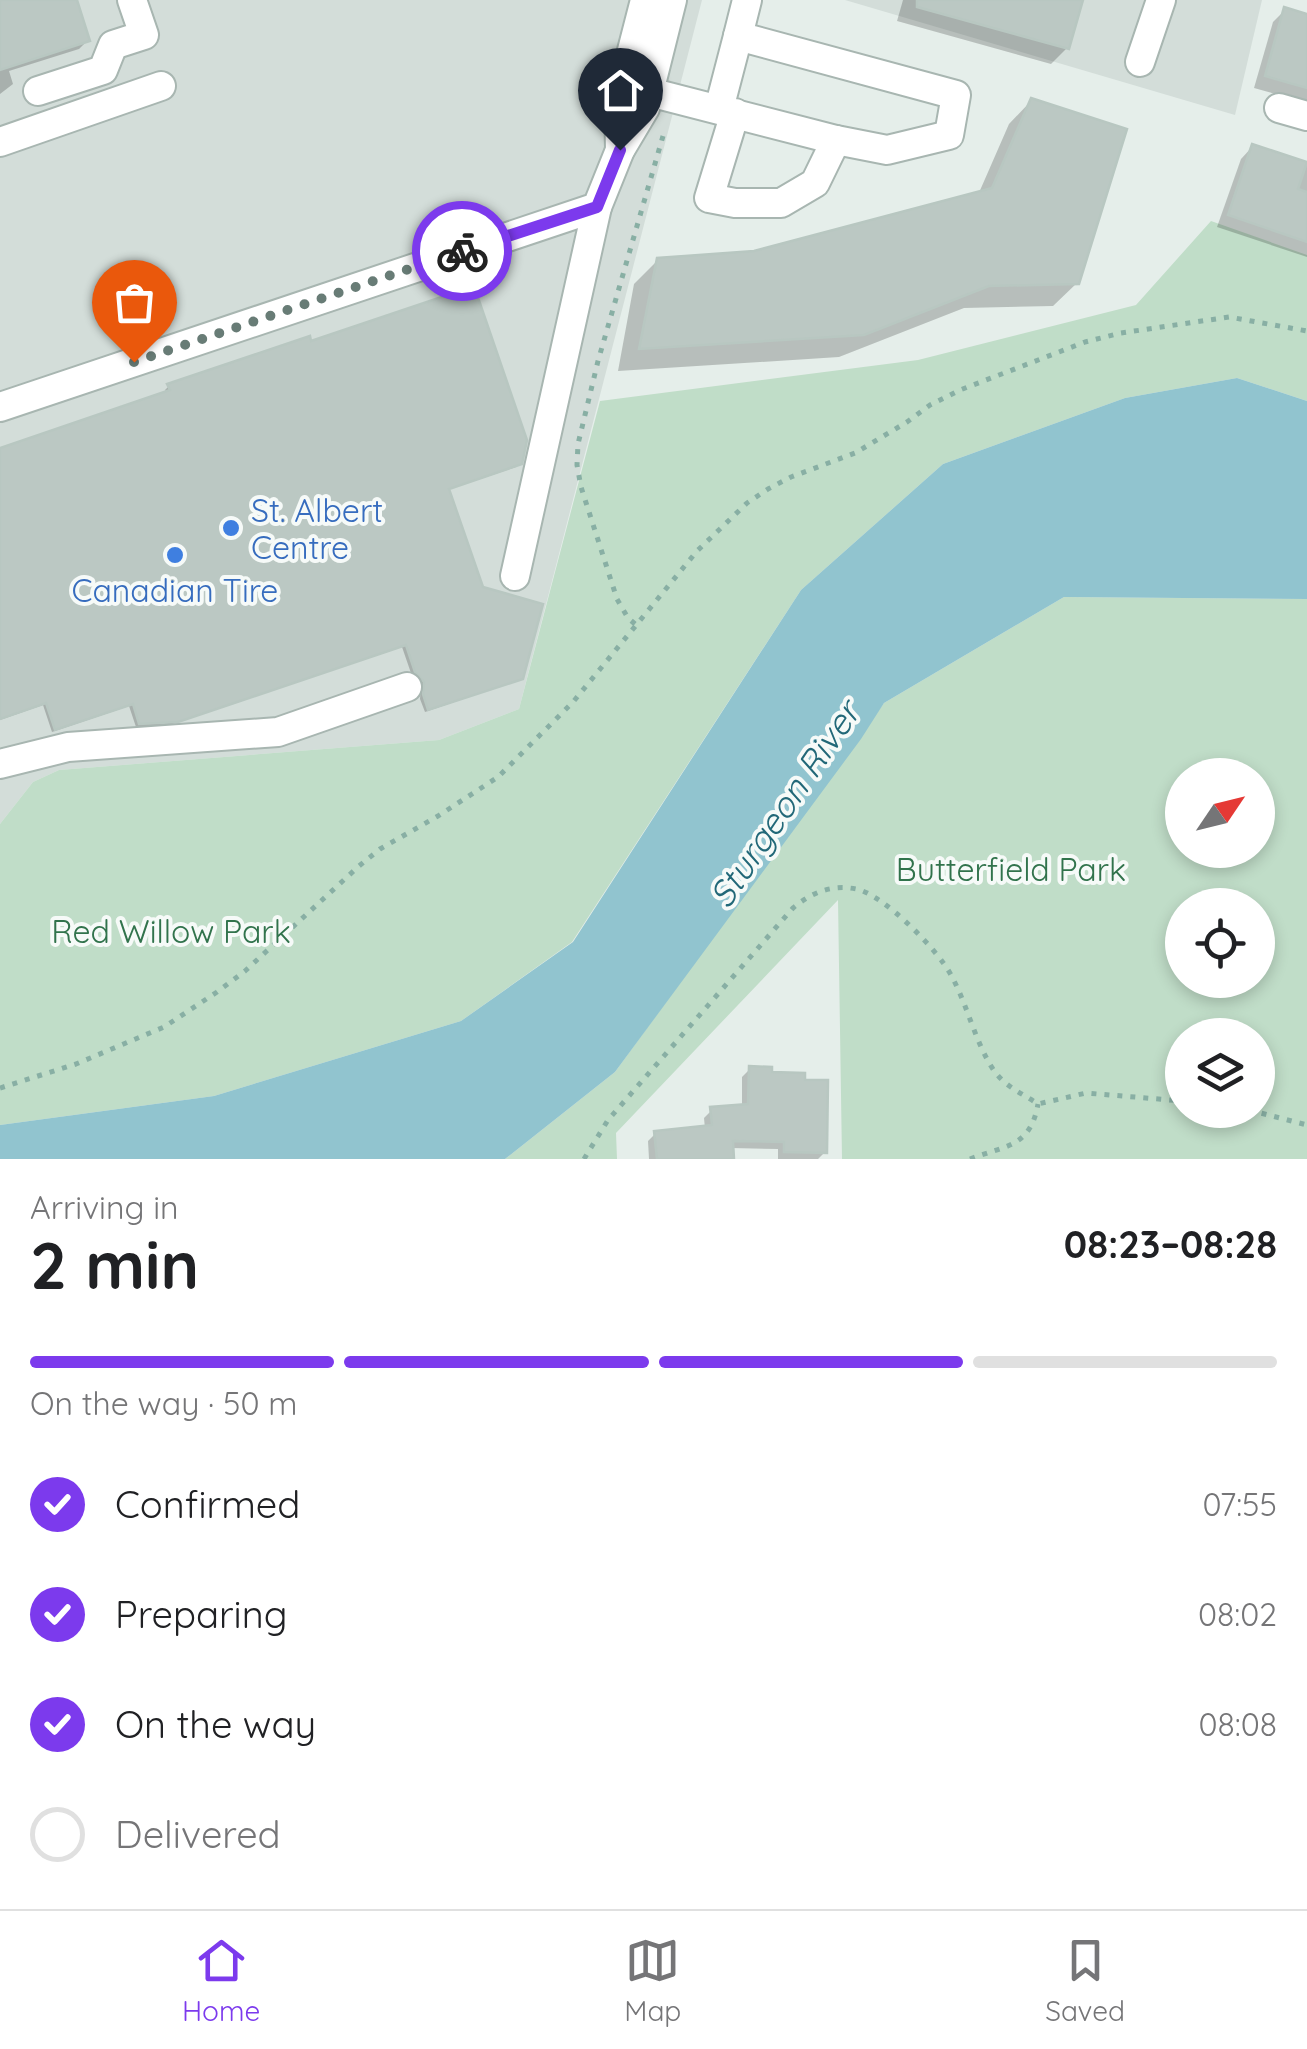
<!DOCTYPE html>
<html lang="en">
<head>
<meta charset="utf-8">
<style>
  body { margin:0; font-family:Quicksand,sans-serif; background:#f2f2f2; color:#202124; height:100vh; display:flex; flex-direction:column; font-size:38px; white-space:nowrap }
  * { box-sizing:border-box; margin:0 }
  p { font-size:32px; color:#757577 }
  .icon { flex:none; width:55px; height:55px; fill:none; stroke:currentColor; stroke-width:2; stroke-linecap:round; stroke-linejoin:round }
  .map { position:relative; height:1159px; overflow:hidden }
  .drawer { display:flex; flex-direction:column; background:#fff; flex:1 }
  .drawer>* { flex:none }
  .needle { width:65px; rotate:55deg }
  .fabs { position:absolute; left:1165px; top:758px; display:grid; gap:20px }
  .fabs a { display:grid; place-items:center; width:110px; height:110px; border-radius:50%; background:#fff; box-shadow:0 5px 15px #0003; font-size:50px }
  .pin { position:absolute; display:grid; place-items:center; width:85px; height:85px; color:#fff; margin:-102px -42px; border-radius:50% 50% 50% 0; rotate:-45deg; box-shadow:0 0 10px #0007 }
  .pin .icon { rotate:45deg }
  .courier { position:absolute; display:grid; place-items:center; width:100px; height:100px; margin:-50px; border:8px solid #7c3aed; border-radius:50%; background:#fff; color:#222; box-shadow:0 2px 12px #0007 }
  .head em { font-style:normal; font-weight:700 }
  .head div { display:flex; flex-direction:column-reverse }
  .head { display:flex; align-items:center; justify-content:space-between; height:170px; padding:0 30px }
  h1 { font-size:65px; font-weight:700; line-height:75px }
  .bar { display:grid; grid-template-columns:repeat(4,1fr); gap:15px 10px; align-content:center; height:120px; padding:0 30px }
  .bar i { height:12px; border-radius:8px; background:#e0e0e0 }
  .bar .on { background:#7c3aed }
  .bar p { grid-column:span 4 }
  ol { padding:0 30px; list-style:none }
  li { display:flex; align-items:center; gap:30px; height:110px }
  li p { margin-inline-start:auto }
  li .icon { padding:10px; border-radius:50%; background:#7c3aed; color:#fff; stroke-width:4 }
  li:last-child { color:#757577 }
  li i { width:55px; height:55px; border:5px solid #e0e0e0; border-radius:50% }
  .tabs { display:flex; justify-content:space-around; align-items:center; height:140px; border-top:2px solid #e0e0e0; background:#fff; font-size:28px; color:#757577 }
  .tabs a { display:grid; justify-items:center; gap:5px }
  .tabs .on { color:#7c3aed }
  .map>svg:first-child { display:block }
  .built { fill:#d3ddd9 }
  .green { fill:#c0ddc8; fill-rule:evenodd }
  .water { fill:#91c4cf }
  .shadow { fill:#0003 }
  .building { fill:#bbc8c3; stroke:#b8c7c1; stroke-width:2.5 }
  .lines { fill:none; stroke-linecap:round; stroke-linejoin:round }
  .minor-casing { stroke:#a8b6b1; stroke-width:32 }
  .path { stroke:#88afa4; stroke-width:5; stroke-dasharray:5 8; stroke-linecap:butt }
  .minor { stroke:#fff; stroke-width:28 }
  .done { stroke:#687c76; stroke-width:10; stroke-dasharray:0 18 }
  .route { stroke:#7c3aed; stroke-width:12 }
  .shop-dot { fill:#3f7fe0; stroke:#f6faf8; stroke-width:4 }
  .labels { text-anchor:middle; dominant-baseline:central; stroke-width:8; stroke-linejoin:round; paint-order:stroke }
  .shop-label { font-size:32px; fill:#366cbe; stroke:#f6faf8; text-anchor:start }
  .park-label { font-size:32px; fill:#31734c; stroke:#f6faf8 }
  .water-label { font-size:35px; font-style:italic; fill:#226878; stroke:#f6faf8 }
</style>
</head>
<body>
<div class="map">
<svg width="1307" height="1159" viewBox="0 0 1307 1159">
  <rect width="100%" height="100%" fill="#e5eeea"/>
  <!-- built -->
  <g class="built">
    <polygon points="0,0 702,0 519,709 439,740 59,770 33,782 0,824"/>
    <polygon points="845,0 1262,0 1235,115"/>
  </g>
  <!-- green -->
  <g class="green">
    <polygon points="1211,221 1307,255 1307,401 1237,378 1125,398 943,464 801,590 572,942 461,1021 214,1096 0,1125 0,824 33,782 59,770 439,740 519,709 600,401 918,360 1136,305"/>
    <path d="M1064,597L1307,599V1159H842L838,900L616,1133L617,1159H505L615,1072L884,703ZM1182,775H1258V850H1182ZM1182,905H1258V980H1182ZM1182,1035H1258V1110H1182Z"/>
  </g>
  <!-- water -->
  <polygon class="water" points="1237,378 1307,401 1307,599 1064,597 884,703 861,739 615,1072 505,1159 0,1159 0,1125 214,1096 461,1021 573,942 801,590 943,464 1125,398"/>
  <!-- shadow -->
  <g class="shadow">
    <polygon points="17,0 74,0 88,40 79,49 9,71 13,84 0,94 0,22"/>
    <polygon points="903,0 1080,0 1067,48 1051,64 897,21"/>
    <polygon points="1285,10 1307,16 1307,103 1254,88 1273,22"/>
    <polygon points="1032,100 1077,283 1053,306 964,308 839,357 618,371 634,284 658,260 754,254 978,195 1009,124"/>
    <polygon points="1253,146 1307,165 1307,257 1217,227 1241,159"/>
    <polygon points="310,344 520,463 516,467 447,490 481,589 521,677 516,681 425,712 420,699 421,686 412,676 402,647 172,724 136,727 129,706 52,732 43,705 0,720 0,450 167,394 165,390 169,386"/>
    <polygon points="750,1069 825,1152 818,1159 778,1159 778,1149 731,1148 732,1159 649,1159 648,1141 655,1134 705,1129 704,1118 712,1110 742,1107 742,1077"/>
  </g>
  <!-- building -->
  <g class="building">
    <polygon points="0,0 77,0 90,41 0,70"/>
    <polygon points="917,0 1083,0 1069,49 917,7"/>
    <polygon points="1284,7 1307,14 1307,88 1265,76"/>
    <polygon points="1031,98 1127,129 1079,284 989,286 864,335 639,349 657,258 754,251 992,188"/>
    <polygon points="1252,144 1307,162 1298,189 1307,192 1307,242 1228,215"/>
    <polygon points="474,286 527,440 522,464 449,489 483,587 543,604 523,679 428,710 423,694 424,682 415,672 406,645 178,722 139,724 133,704 55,730 46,703 0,719 0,448 170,390 167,384 310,336 311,341"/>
    <polygon points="749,1066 772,1067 772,1072 805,1073 805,1080 828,1080 827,1153 784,1152 784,1142 733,1141 734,1159 657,1159 654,1131 712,1125 710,1107 748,1104"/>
  </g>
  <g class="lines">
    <!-- minor casing -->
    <g class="minor-casing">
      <g id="minor">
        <polyline points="1140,62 1161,0"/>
        <polyline points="622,85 836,140 887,150 949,135 956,95 738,36 747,0"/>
        <polyline points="38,91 103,70 113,45 144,35 132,0"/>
        <polyline points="1279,108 1307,116"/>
        <polyline points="719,109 738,36"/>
        <polyline points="735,113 709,198 735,203 781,203 815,183 836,140"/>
        <polyline points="0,142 161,86"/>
        <polyline points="620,150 619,101 645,0"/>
        <polyline points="0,407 597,207 620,150 645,108 672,0"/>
        <polyline points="515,576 597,207"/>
        <polyline points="0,764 68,747 278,732 407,687"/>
      </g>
    </g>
    <!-- path -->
    <g class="path">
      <polyline points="635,624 628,618 617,599 581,487 577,465 578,444 598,361 663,136"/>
      <polyline points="0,1088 76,1064 164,1027 217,992 245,971 359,866 380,849 438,816 498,777 573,702 697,551 747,503 768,489 791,477 855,453 907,422 930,405 960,390 1085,342 1121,333 1229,317 1307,331"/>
      <polyline points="1249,1110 1307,1125"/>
      <path d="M584,1159L608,1120L793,908C811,893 831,884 856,889C883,894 938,950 951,975C967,1004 974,1038 991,1066C1003,1086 1020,1092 1038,1104L1086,1093L1182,1101"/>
      <path d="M970,1159C1006,1145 1030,1148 1038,1104"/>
    </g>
    <!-- minor -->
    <use href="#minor" class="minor"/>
  </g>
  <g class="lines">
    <!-- done -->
    <polyline class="done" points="134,362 462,251"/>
    <!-- route -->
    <polyline class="route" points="462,251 597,207 620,150"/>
  </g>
  <!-- markers -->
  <g class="shop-dot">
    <circle cx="231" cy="528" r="10"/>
    <circle cx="175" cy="555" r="10"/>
  </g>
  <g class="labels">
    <!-- shop labels -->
    <g class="shop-label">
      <text x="251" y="510">St. Albert<tspan x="251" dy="37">Centre</tspan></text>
      <text x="175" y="590" text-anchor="middle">Canadian Tire</text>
    </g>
    <!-- park labels -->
    <g class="park-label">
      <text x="1011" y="869">Butterfield Park</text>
      <text x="171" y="931">Red Willow Park</text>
    </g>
    <!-- water labels -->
    <g class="water-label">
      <text transform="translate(784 804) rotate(-56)">Sturgeon River</text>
    </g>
  </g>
</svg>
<div class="fabs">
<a><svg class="needle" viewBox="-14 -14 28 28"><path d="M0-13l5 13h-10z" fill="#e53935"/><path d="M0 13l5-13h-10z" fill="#757577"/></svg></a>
<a><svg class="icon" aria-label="locate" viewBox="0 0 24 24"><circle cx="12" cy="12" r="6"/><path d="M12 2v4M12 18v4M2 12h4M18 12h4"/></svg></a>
<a><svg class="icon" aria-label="layers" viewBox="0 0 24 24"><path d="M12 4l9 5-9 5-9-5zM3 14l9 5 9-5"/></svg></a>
</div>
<div class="pin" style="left:134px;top:362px;background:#ea580c"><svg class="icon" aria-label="bag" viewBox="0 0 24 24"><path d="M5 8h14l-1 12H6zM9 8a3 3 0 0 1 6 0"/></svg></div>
<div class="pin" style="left:620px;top:150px;background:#1f2937"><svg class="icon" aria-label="home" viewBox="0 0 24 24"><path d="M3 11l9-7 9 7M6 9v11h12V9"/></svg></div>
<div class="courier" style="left:462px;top:251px"><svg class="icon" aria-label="bike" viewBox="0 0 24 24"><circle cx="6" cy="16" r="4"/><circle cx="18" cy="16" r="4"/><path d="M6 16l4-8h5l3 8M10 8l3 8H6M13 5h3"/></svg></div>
</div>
<section class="drawer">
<div class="head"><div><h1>2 min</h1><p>Arriving in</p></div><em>08:23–08:28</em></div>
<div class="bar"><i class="on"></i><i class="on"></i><i class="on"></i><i></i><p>On the way · 50 m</p></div>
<ol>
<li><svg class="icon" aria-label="check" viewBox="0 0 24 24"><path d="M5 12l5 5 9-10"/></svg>Confirmed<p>07:55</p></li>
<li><svg class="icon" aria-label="check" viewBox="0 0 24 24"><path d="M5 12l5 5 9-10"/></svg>Preparing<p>08:02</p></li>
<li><svg class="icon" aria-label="check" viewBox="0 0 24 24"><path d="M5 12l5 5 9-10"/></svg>On the way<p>08:08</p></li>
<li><i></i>Delivered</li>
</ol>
</section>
<nav class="tabs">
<a class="on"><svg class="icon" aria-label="home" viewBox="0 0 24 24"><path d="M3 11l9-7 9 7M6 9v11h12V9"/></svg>Home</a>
<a><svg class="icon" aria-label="map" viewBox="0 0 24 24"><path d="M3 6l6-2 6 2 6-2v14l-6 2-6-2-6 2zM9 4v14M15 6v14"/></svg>Map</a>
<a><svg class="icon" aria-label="saved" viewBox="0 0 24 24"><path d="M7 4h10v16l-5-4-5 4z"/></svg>Saved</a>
</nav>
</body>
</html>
